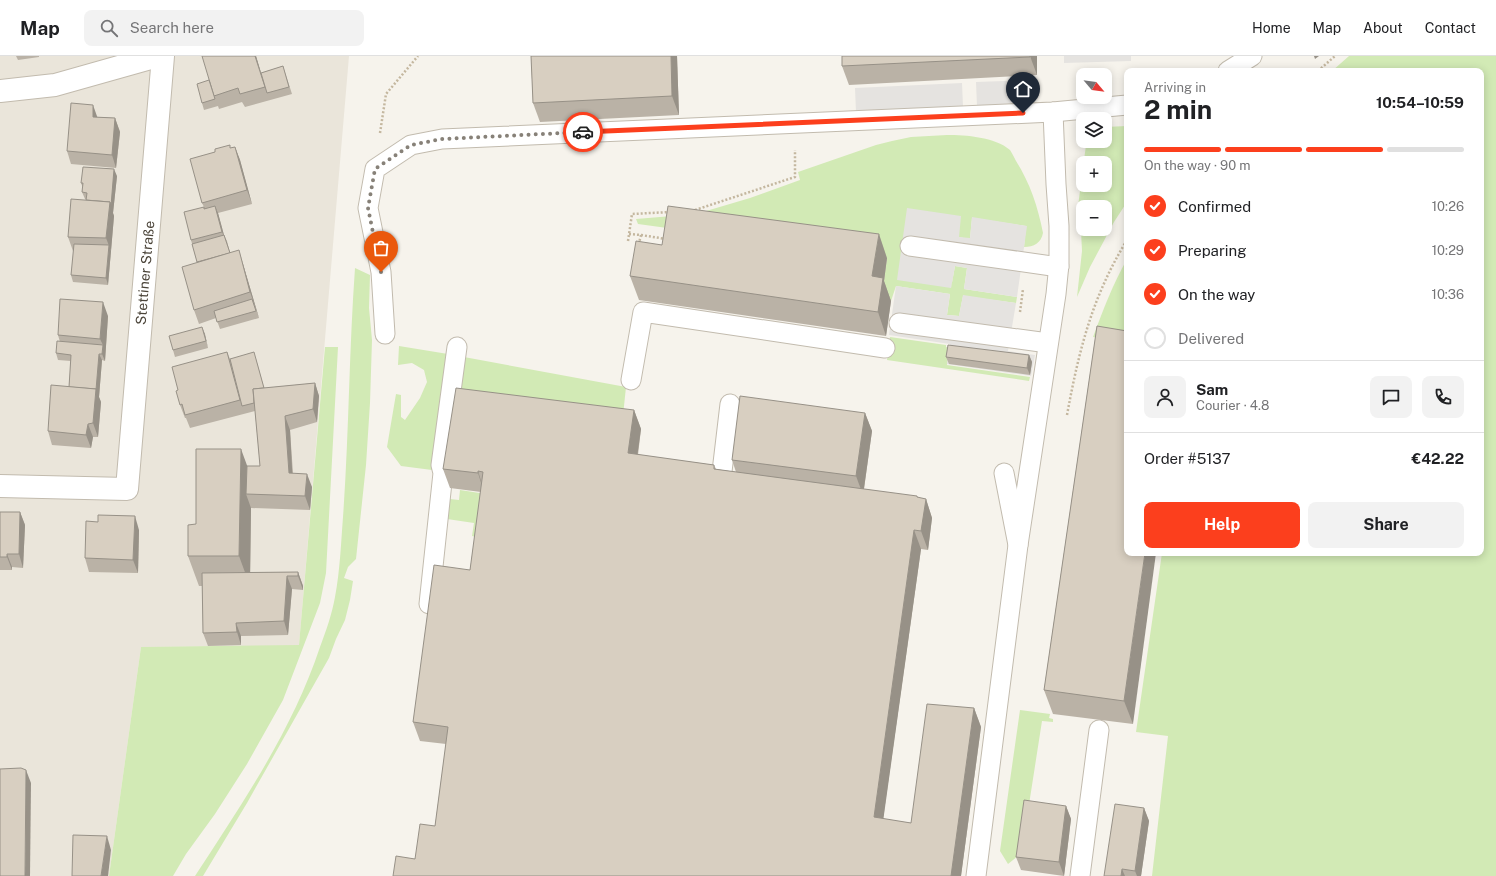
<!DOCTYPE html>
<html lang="en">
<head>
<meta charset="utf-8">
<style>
  body { margin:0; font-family:"Public Sans",sans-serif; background:#f2f2f2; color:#202124; height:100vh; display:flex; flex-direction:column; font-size:15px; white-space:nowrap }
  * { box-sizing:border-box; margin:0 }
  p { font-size:13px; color:#757577 }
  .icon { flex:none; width:22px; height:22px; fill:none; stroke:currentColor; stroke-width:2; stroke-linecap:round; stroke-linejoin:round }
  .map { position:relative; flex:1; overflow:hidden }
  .side { position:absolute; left:1124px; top:12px; width:360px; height:488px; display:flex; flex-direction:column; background:#fff; border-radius:8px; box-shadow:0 2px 10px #0003 }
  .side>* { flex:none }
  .needle { width:26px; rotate:119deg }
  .fabs { position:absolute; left:1076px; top:12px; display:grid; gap:8px }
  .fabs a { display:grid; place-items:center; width:36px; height:36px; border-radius:8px; background:#fff; box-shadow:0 2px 10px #0003; font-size:20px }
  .pin { position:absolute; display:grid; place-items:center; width:34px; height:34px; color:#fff; margin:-41px -17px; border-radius:50% 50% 50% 0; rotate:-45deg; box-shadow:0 0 4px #0007 }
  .pin .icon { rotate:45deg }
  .courier { position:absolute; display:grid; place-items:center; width:40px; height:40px; margin:-20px; border:3px solid #fc3f1d; border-radius:50%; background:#fff; color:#222; box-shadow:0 1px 5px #0007 }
  .headline em { font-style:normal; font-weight:700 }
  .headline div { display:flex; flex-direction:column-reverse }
  .headline { display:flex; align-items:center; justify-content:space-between; height:68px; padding:0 20px }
  h1 { font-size:26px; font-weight:700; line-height:30px }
  .bar { display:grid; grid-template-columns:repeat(4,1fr); gap:6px 4px; align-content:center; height:48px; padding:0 20px }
  .bar i { height:5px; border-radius:3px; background:#e0e0e0 }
  .bar .selected { background:#fc3f1d }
  .bar p { grid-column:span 4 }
  .line { display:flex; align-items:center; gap:10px; padding:0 20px; border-top:1px solid #e0e0e0 }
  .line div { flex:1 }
  .round { display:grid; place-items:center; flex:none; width:42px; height:42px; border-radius:8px; background:#f2f2f2 }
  ol { padding:0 20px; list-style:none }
  li { display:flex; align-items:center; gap:12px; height:44px }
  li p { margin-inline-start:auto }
  li .icon { padding:4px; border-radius:50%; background:#fc3f1d; color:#fff; stroke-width:4 }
  li:last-child { color:#757577 }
  li i { width:22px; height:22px; border:2px solid #e0e0e0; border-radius:50% }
  .button { display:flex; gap:8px; margin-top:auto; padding:8px 20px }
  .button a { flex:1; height:46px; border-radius:8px; background:#fc3f1d; color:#fff; font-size:16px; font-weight:700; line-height:46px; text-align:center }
  .button a+a { background:#f2f2f2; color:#202124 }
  header { display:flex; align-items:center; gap:24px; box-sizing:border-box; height:56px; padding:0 20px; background:#fff; border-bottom:1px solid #e0e0e0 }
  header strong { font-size:19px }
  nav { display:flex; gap:22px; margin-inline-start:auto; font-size:14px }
  .search { width:280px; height:36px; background:#f2f2f2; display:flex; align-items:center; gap:10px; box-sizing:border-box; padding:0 14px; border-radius:8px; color:#757577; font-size:15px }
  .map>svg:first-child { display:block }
  .residential { fill:#eae5da }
  .green { fill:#d2eab5; fill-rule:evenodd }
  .parking { fill:#e5e3e0 }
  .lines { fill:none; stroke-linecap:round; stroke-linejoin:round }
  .lane-casing { stroke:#c2bbae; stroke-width:21 }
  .street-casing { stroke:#c2bbae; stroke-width:24 }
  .path { stroke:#c4b79f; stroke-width:2.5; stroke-dasharray:2 2; stroke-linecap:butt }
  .lane { stroke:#fff; stroke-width:19 }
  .street { stroke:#fff; stroke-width:22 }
  .wall { fill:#bab2a6 }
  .shaded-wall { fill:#979187 }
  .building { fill:#d8cfc1; stroke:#979187 }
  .done { stroke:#878178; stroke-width:4; stroke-dasharray:0 7.2 }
  .route { stroke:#fc3f1d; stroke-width:5 }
  .labels { text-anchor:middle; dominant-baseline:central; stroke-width:3.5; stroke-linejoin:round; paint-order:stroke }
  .street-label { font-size:14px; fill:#4b4439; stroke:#fff }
</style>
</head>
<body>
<header>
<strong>Map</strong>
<div class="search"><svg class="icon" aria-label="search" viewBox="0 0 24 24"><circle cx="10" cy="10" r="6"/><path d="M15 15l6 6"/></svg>Search here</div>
<nav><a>Home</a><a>Map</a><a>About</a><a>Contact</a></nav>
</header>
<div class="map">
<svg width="1496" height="820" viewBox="0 0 1496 820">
  <rect width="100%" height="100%" fill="#f6f3ec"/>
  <!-- residential -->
  <polygon class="residential" points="0,0 349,0 299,590 141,591 109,820 0,820"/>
  <!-- green -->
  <g class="green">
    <polygon points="1349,0 1496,0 1496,820 1152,820 1168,680 1136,676 1162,497 1481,497 1481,15 1332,15"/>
    <path d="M1127,70V146L1114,166L1090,211L1077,241L1082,195L1081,175L1077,158L1086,89L1087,85H1105V71ZM1083,107H1105V129H1083ZM1083,151H1105V173H1083Z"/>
    <path d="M947,79C966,79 995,81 1010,94C1012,97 1014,101 1016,105C1030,127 1038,151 1043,177C1041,187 1034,191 1024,191L1026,170L972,162L970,183L958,181L961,160L951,232L955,210L967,212L964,233L1017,241L1016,247L963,240L959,260L947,259L950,238L896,230L891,245L881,244L887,202L638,168L636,163L696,158L750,142L800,124L798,116L876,89L892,85L911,81Z"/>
    <path d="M1127,203V286L1093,281C1103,254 1113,228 1127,203Z"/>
    <path d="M355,212L370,219L369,252L372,284L370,347L366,409L356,503L348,511L344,522L353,525L350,544L345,564L336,583L329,602L247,747L203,820H195C243,746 292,675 320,591C326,575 332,558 335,541C340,515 341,487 343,461C349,378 349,295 355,212Z"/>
    <polygon points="890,281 946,289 946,291 950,292 947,309 1030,321 1029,325 887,304"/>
    <polygon points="399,290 448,298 432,414 401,410 387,391 396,338 401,339 401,361 405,364 420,342 427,326 424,314 412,307 398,309"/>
    <polygon points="325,291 338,291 326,517 320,547 283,644 247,708 215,758 186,798 173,820 109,820 141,591 299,589"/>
    <polygon points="464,301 626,331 622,369 456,346"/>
    <polygon points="460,434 486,438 480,482 472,480 474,467 447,463 450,443 459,444"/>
    <polygon points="1020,654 1050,658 1049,662 1053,663 1053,666 1042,665 1028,755 1018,800 1008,808 1000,795"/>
  </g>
  <!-- parking -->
  <g class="parking">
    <polygon points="1064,0 1131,0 1131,5 1064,7"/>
    <polygon points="1029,24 1030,48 977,50 976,26"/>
    <polygon points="962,27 963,51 856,56 855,32"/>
    <polygon points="907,152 961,160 959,181 970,182 972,161 1027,170 1017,241 964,233 967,212 955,210 951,232 897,224"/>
    <polygon points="896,230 950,238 947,259 959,260 963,239 1016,247 1008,295 1035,299 1031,320 947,308 950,288 889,279"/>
  </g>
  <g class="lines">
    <!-- lane casing -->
    <g class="lane-casing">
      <g id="lane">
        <polyline points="1228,15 1252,0"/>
        <polyline points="910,190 1059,211"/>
        <polyline points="899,267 1048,287"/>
        <polyline points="385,278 381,216 368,152 375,113 411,89 442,83 1053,56 1127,49"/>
        <polyline points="631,324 643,256 885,292"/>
        <polyline points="721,424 730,348"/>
        <polyline points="1018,489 1056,238 1059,208 1059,170 1056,128 1053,56"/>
        <polyline points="429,548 443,417 441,409 457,291"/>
        <polyline points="976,820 1018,489 1004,417"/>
        <polyline points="1080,820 1099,674"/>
      </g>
    </g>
    <!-- street casing -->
    <g class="street-casing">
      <g id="street">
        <polyline points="0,35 55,29 158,0"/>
        <path id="s1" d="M0,430L127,433L163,0"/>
      </g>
    </g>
    <!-- path -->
    <g class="path">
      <polyline points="1318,15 1335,0"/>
      <polyline points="380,77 386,38 418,0"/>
      <polyline points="695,154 795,121 795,94"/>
      <polyline points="629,178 641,179 639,187"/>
      <polyline points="641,179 666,183"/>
      <polyline points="628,185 632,158 670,156"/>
      <polyline points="1020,256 1023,233"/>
      <path d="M1067,359C1079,294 1092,241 1127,184"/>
    </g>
    <!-- lane -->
    <use href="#lane" class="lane"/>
    <!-- street -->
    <use href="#street" class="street"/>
  </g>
  <!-- wall -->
  <g class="wall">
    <polygon points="16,0 39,0 39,1 18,4"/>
    <polygon points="256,0 261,17 283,10 292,38 245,51 242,46 219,53 218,50 204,54 202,47 209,24"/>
    <polygon points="531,0 677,0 679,59 540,66 533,47"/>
    <polygon points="842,0 1037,0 1037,19 849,29 842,10"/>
    <polygon points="98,61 115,62 120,76 116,112 71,108 67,95"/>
    <polygon points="235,91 240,104 252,148 218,157 224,179 227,185 230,197 243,208 259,262 220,273 216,262 199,268 194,254 197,206 191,184 204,151 202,147 231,92"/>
    <polygon points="117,120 113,157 114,160 108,229 73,226 71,219 74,195 73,195 68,181 86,144 86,143 85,143 82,136 83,132 81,127"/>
    <polygon points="662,189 887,202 884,225 891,245 886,280 639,244 630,220"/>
    <polygon points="108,260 105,305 102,304 99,341 101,346 98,381 93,381 91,392 52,389 48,375 69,331 71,305 58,304 56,297 60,286 58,279"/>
    <polygon points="1097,270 1133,668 1053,658 1044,634"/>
    <polygon points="202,271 208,292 175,301 173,294"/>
    <polygon points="227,296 230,303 256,303 264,332 315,327 319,340 317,366 290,374 293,417 312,431 310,454 251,452 250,516 298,516 303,530 303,534 292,533 288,579 241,580 241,589 208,590 203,577 202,530 199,530 188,500 196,468 247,410 260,410 255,355 190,372 186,362 185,362 180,349"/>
    <polygon points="1029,299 1032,306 1030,319 949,308 946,301"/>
    <polygon points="634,354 641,373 638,399 714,409 716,413 736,416 732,404 865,357 872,375 864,433 926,443 932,462 928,494 921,493 883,763 911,767 974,652 981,671 961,820 415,803 435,770 446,688 420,685 413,666 470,514 481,436 450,432 443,413"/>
    <polygon points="0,456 20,456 25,469 23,512 12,511 12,514 0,514"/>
    <polygon points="139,474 138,517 89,516 85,502"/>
    <polygon points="1066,750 1071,763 1064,820 1021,814 1016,801"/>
    <polygon points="1144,752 1149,765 1141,820 1104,820"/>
  </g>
  <!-- shaded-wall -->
  <g class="shaded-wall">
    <polygon points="255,0 256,0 267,37 265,31"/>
    <polygon points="671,0 677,0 679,59 672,40"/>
    <polygon points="1030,0 1037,0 1037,19"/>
    <polygon points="1314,0 1319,0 1315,3"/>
    <polygon points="93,49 98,63 93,61"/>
    <polygon points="115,62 120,76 116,112 112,99"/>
    <polygon points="235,91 240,104 252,148 247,134"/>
    <polygon points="114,113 117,120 113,157 114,160 111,195 106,182 110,146"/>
    <polygon points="215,150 218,157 225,183 222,176"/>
    <polygon points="879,178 887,202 884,225 891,245 886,280 878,256 872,220"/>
    <polygon points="109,189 111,195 108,229 106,222"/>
    <polygon points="239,194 243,208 259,262 250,236"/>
    <polygon points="103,246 108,260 105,305 102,298 103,289 100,283"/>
    <polygon points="202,271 205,278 208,292"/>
    <polygon points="99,298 102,304 99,341 101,346 98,381 93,367"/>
    <polygon points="1029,299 1032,306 1030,319 1027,312"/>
    <polygon points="315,327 319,340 317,366 313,353"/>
    <polygon points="634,354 641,373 635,416 628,397"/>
    <polygon points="865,357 872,375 863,439 856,420"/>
    <polygon points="285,360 290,374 293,431 289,417"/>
    <polygon points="88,368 93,381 91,392 86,379"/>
    <polygon points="241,393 252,423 246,438 251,452 250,530 239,500"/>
    <polygon points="478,415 484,434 484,436 478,417"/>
    <polygon points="307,418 312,431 310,454 305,440"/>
    <polygon points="917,440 923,458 926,443 932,462 928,494 921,475"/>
    <polygon points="20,456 25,469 23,512 19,498"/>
    <polygon points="135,460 139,474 138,517 133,504"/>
    <polygon points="914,474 921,493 881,780 874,761"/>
    <polygon points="1145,497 1156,497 1133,668 1124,645"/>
    <polygon points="7,498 12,511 12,514 7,501"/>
    <polygon points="298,516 303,530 303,534 298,520"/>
    <polygon points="287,520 292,533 288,579 284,565"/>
    <polygon points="236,567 241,580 241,589 237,576"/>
    <polygon points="974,652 981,671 961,820 951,820"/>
    <polygon points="26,714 31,727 30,820 25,820"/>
    <polygon points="1066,750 1071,763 1064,820 1059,806"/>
    <polygon points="1144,752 1149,765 1141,820 1137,820 1135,815"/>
    <polygon points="107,780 111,794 108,820 101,820"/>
    <polygon points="1122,813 1125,820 1121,820"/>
  </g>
  <!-- building -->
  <g class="building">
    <polygon points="202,0 255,0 265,31 240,38 238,32 214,40"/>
    <polygon points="531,0 671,0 672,40 533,47"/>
    <polygon points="842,0 1030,0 1030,1 842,10"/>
    <polygon points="283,10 289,31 267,37 261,17"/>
    <polygon points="209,24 215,43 202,47 197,28"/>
    <polygon points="71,47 93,49 93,61 115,62 112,99 67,95"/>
    <polygon points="230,89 230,92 235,91 247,134 202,147 190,103 215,96 215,93"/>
    <polygon points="83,111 114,113 111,150 110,146 86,144 87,137 82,136 83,127 81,127"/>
    <polygon points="71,143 110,146 106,182 68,181"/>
    <polygon points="215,150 222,176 191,184 184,156 204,151 204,153"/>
    <polygon points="668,150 879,178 872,220 883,222 878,256 630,220 636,185 662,189"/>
    <polygon points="224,179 230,197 197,206 192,188"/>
    <polygon points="74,188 109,189 106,222 71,219"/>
    <polygon points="239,194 250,236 194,254 182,211"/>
    <polygon points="60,243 103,246 100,283 58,279"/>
    <polygon points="252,243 256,255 217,266 214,255"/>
    <polygon points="1097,270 1127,275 1127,497 1145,497 1124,645 1044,634"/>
    <polygon points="202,271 206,285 173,294 169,280"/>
    <polygon points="57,285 103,289 102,298 99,298 96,334 96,333 69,331 71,299 56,297"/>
    <polygon points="948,289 1029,299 1027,312 946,301"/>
    <polygon points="227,296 240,344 185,359 182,348 180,349 176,335 178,334 172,311"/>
    <polygon points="254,296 264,332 253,333 254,347 242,350 230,303"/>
    <polygon points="315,327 313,353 285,360 289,417 307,418 305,440 246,438 247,410 260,410 253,333"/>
    <polygon points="51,329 96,333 93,367 88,368 86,379 48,375"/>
    <polygon points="456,332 634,354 628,397 714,409 714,413 917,440 917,441 926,443 921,475 914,474 874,761 911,767 927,648 974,652 951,820 393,820 396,800 415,803 420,768 435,770 448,671 413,666 434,509 470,514 483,416 478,415 478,417 443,413"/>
    <polygon points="740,340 865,357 856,420 732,404"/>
    <polygon points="196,393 241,393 239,500 188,500 188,469 196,468"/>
    <polygon points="0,456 20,456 19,498 7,498 7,501 0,501"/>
    <polygon points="98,459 135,460 133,504 85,502 86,465 98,466"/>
    <polygon points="298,516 298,520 287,520 284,565 236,567 237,576 203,577 202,517"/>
    <polygon points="21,712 26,714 25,820 0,820 0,713"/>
    <polygon points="1024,744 1066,750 1059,806 1016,801"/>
    <polygon points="1115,748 1144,752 1135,815 1122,813 1121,820 1104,820"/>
    <polygon points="73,779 107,780 101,820 72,820"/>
  </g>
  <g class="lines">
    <!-- done -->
    <polyline class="done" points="381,216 368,152 375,113 411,89 442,83 583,76"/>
    <!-- route -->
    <polyline class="route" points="583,76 1023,57"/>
  </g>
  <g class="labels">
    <!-- street labels -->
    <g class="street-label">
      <text stroke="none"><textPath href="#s1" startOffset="344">Stettiner Straße</textPath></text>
    </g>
  </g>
</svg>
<div class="fabs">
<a><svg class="needle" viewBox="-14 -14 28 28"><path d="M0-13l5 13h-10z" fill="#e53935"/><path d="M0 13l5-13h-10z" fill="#757577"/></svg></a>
<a><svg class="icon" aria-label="layers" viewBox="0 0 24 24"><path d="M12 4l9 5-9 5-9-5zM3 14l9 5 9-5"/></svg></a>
<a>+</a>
<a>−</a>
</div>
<div class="pin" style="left:381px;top:216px;background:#ea580c"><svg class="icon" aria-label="bag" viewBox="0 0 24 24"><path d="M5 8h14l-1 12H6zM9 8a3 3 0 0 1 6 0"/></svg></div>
<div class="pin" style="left:1023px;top:57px;background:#1f2937"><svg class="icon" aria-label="home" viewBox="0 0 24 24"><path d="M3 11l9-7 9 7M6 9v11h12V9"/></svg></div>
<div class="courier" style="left:583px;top:76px"><svg class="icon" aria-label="car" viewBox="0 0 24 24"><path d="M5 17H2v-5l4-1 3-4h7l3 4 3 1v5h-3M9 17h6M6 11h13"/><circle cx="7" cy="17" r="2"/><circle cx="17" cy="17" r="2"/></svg></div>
<section class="side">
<div class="headline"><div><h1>2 min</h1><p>Arriving in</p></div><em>10:54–10:59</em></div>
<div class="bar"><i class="selected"></i><i class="selected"></i><i class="selected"></i><i></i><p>On the way · 90 m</p></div>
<ol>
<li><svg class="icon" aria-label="check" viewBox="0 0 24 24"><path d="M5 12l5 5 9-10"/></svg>Confirmed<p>10:26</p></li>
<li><svg class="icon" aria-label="check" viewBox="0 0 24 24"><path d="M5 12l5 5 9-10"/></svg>Preparing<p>10:29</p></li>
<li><svg class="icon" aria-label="check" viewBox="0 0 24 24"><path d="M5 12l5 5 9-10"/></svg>On the way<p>10:36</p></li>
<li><i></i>Delivered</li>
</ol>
<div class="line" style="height:72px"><a class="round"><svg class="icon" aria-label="person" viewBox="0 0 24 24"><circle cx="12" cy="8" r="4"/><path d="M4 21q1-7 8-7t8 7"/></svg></a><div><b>Sam</b><p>Courier · 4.8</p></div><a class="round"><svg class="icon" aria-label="chat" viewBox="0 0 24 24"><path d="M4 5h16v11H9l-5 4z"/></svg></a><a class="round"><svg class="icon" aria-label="phone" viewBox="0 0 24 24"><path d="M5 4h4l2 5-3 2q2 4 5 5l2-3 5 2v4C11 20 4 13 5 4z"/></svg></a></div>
<div class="line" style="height:52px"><div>Order #5137</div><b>€42.22</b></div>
<div class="button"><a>Help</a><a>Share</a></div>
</section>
</div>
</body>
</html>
